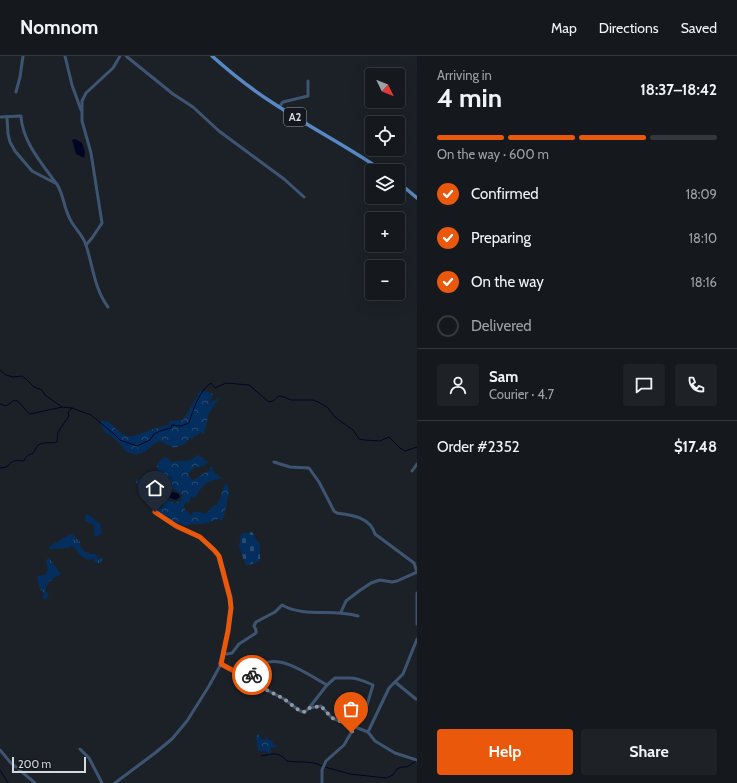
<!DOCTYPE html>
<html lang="en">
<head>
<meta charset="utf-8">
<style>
  body { margin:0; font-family:Cabin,sans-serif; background:#1e2227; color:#f1f3f6; height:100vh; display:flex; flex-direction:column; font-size:15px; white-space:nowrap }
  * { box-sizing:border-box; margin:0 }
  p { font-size:13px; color:#9da0a4 }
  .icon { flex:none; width:22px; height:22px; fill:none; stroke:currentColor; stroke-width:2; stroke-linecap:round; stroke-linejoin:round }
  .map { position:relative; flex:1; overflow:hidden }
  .sheet { display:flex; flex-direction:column; background:#15191e; width:320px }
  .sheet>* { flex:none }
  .needle { width:26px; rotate:133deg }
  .controls { position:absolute; left:365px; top:12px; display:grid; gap:8px }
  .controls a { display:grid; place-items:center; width:40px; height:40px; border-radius:4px; background:#15191e; box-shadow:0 4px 16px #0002,0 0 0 1px #34383c; font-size:20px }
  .scale { position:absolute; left:12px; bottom:10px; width:74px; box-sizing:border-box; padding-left:4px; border:2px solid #d5d8dd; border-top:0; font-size:11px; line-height:14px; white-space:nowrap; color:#d5d8dd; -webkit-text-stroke:3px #13181f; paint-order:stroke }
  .pin { position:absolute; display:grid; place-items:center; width:34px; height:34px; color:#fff; margin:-41px -17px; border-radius:50% 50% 50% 0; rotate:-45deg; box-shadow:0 0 4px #0007 }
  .pin .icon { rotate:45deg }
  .courier { position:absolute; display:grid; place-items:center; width:40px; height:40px; margin:-20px; border:3px solid #ea580c; border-radius:50%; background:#fff; color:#222; box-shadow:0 1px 5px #0007 }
  .summary em { font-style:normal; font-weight:800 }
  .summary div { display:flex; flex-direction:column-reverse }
  .summary { display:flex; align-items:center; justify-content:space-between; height:68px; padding:0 20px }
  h1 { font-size:26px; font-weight:800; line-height:30px }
  .bar { display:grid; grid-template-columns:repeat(4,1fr); gap:6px 4px; align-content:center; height:48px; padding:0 20px }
  .bar i { height:5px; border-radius:3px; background:#34383c }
  .bar .current { background:#ea580c }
  .bar p { grid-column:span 4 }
  .line { display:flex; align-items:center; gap:10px; padding:0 20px; border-top:1px solid #34383c }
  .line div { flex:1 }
  .round { display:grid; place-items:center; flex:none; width:42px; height:42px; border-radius:4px; background:#1e2227 }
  ol { padding:0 20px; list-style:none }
  li { display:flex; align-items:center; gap:12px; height:44px }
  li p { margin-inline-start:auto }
  li .icon { padding:4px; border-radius:50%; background:#ea580c; color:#fff; stroke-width:4 }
  li:last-child { color:#9da0a4 }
  li i { width:22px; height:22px; border:2px solid #34383c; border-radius:50% }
  .action { display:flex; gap:8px; margin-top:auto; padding:8px 20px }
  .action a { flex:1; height:46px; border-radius:4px; background:#ea580c; color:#fff; font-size:16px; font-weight:800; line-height:46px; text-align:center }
  .action a+a { background:#1e2227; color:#f1f3f6 }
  header { display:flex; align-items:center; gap:24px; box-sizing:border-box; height:56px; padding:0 20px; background:#15191e; border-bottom:1px solid #34383c }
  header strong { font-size:19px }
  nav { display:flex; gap:22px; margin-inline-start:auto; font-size:14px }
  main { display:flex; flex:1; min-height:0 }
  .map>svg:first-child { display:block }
  .grass { fill:url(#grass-tufts) }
  .forest { fill:url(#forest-crowns) }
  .cemetery { fill:url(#cemetery-stones) }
  .water { fill:#000626 }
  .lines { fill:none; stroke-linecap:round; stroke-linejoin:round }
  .stream { stroke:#000626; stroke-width:1 }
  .minor { stroke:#3e5572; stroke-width:3 }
  .major { stroke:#5888c3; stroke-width:3.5 }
  .done { stroke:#94989e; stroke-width:4; stroke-dasharray:0 7.2 }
  .route { stroke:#ea580c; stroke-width:5 }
  .labels { text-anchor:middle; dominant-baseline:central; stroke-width:3; stroke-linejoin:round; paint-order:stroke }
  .shield { fill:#13181f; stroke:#9b9ea4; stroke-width:1 }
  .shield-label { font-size:11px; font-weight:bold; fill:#d5d8dd }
</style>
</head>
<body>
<header>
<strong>Nomnom</strong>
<nav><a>Map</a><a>Directions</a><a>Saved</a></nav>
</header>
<main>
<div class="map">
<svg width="417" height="727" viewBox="0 0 417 727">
  <defs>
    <pattern id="grass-tufts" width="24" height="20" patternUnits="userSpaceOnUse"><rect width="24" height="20" fill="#042e5d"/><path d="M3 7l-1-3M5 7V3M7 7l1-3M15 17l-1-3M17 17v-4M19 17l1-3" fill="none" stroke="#284c74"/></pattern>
    <pattern id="forest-crowns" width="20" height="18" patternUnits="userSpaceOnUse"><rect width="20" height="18" fill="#042e5d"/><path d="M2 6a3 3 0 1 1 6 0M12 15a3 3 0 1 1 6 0" fill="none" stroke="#284c74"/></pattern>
    <pattern id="cemetery-stones" width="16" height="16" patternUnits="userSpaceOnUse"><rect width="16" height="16" fill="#042e5d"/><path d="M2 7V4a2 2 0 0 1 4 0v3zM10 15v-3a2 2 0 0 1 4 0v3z" fill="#284c74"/></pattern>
  </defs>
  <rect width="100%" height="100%" fill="#1c2128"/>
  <!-- grass -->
  <g class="grass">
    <polygon points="88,458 100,468 102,477 96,481 94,480 94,469 85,465 86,459"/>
    <path d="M72,478L81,487L80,489C83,496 89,499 96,498L97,500V503L102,501L103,503L99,508L95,506L93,502L91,504C84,503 78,498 75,492L71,490L68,492L50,493L49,491C54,488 67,479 72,478Z"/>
    <path d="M49,502L61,518C54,522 46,526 45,535L49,538L46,544L42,542L44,537L40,533L37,522L38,520L46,518L48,514L46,504Z"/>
  </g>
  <!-- forest -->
  <g class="forest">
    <polygon points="201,334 213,338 209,347 219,342 209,357 204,378 200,376 198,379 194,380 193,383 190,382 185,388 174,392 160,385 156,387 144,396 135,399 125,395 122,390 113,381 105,376 101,370 100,365 109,366 117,374 126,380 134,380 150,374 168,369 170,365 183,364"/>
    <path d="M198,399L208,406L204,410L195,411L188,418L192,424C198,423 203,416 210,415V411H212L215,418H217L222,422C213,424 205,425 200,434C197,438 197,440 194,442L191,440L189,447L186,446L184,448L185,454L192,460L193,456H199L205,458L215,449H217C222,442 221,434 226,427L228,430L229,440H227L228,442C226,450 225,458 222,465L218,463L204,468H192L185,470L179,467L175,468L158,457L155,453L162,452L164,449L160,444L164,443L175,447L181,444L182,439C175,430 164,434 156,429L152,431L151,434L148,428L136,427V423L149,425L152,423L154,424L157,423L159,416L157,413C157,407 160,403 166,401L172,406L191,404Z"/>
    <polygon points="259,678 261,683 264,684 267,681 269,684 272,685 273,688 278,691 270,692 271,698 265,695 258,695 256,680"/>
  </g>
  <!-- cemetery -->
  <polygon class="cemetery" points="252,476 260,489 260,505 246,510 239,490 241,478"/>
  <!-- water -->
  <g class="water">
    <polygon points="75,83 82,87 85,96 84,102 76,98 72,84"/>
    <polygon points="171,436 178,437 180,441 176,444 163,439 163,437"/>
  </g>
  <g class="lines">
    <!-- stream -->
    <g class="stream">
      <polyline points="0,314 6,319 13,321 22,320 25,322 34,331 42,334 45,339 62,351"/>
      <path d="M0,348L6,350L13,345L16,344C23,349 24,354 30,358L62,351L72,352L91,359L114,378L120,384L137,390L150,384L154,378L160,375L171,372L172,369L181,370L189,367C193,354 199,335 211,327L215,332L226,327L249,329L269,346L273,345L279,340L284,341L291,344H313L318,346L327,351L336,362L353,374L359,383L364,384L380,385L389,381L400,392L405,395L417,391"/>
      <path d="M0,412L7,411C12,404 16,404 24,405C27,398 28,400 33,397C35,395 36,391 38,389C45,385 51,388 57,386L58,376L69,360L68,356L72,352"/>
      <path d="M261,700C273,698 278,695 287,705C298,707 312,704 322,710"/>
      <polyline points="417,701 417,702"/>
      <polyline points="325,711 350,718 386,722 393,719 397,713 401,711 407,711 416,705"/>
      <polyline points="0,714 8,727"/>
    </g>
    <!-- minor -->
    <g class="minor">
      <polyline points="65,0 72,29 81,54"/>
      <polyline points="126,0 173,38 193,51 219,75 284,123 304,141"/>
      <polyline points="16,36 20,21 23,0"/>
      <polyline points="279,51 283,46 308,40 308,25"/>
      <path d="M0,61L21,60C22,86 44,110 58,130C64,141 64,152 70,163C74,172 83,179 86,189C93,210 94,232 108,251"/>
      <polyline points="7,61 8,78 10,86 15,95 32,115 57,128"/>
      <polyline points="86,189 92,182 102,167 91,97 82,65 82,45 86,37 113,12 120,0"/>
      <path d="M274,406L290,411L309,412L319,426L334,455L337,457C352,459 370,461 375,478L414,507L417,516"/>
      <polyline points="412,415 417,408"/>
      <polyline points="417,537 417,568"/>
      <polyline points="341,556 346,545 359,535 371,527 380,524 392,526 397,525 417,516"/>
      <path d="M224,597L227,598L232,597L239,588L256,577V574L254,570L256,566L275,556L282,549C305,562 333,552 358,560"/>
      <polyline points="221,608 234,615 250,618 265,633 284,643 300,655 305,656 309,652 321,650 332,662 368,676 375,685 395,697 417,704"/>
      <path d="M250,618C254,614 258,610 262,608C282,598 310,620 327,629"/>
      <polyline points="395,626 416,643"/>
      <path d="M309,652L327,629L335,622C340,622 344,622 348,622C357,621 366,626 373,629L367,649L344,689L326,705L322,714V727"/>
      <polyline points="368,676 389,632 403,618 417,583"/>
      <polyline points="80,693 89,702 102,727"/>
      <polyline points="0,694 10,706 35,727"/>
      <polyline points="115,727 155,697 172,683 187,665 209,630 221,608 228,575 231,553 230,542 217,497 200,481 176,470 157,457 154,453"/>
    </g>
    <!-- major -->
    <g class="major">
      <path d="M212,0C231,17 251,33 273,47C309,71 347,90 383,115"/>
      <polyline points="398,126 417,142"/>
    </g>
  </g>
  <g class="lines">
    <!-- done -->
    <polyline class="done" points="252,619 265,633 284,643 300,655 305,656 309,652 321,650 332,662 355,671 351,677"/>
    <!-- route -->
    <polyline class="route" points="155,456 176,470 200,481 214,494 219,500 230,542 231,552 228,575 221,608 234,615 243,616 252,619"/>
  </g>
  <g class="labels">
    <!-- shield labels -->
    <rect class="shield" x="284" y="52" width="22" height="18" rx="3"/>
    <g class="shield-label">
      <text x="295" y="61">A2</text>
    </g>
  </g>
</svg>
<div class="controls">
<a><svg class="needle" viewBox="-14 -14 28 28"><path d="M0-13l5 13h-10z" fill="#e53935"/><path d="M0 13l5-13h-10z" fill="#9da0a4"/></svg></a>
<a><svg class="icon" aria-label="locate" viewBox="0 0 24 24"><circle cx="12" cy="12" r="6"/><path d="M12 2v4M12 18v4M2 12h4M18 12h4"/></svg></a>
<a><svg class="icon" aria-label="layers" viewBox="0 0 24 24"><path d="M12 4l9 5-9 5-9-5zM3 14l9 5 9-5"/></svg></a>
<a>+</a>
<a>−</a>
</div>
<div class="scale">200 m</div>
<div class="pin" style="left:351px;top:677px;background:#ea580c"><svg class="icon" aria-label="bag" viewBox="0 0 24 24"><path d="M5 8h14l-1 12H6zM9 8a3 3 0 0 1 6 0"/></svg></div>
<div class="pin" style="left:155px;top:456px;background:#1f2937"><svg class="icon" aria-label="home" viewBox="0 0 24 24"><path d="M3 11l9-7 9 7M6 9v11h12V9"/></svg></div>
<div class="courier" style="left:252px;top:619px"><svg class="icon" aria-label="bike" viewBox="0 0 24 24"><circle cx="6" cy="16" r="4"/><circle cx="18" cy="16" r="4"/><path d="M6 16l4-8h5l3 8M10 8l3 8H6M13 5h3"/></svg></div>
</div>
<section class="sheet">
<div class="summary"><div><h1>4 min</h1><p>Arriving in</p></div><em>18:37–18:42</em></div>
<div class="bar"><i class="current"></i><i class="current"></i><i class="current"></i><i></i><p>On the way · 600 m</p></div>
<ol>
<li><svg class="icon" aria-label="check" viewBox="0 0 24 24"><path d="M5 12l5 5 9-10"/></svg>Confirmed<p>18:09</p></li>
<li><svg class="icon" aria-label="check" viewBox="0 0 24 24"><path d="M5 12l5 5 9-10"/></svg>Preparing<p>18:10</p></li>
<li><svg class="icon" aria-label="check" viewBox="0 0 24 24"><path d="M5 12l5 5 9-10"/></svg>On the way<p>18:16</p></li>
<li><i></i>Delivered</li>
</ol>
<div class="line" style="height:72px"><a class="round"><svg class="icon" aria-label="person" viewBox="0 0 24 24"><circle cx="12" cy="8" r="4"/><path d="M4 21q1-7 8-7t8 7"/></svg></a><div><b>Sam</b><p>Courier · 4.7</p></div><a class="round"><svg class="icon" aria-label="chat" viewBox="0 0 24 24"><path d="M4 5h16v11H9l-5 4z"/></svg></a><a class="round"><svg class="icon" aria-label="phone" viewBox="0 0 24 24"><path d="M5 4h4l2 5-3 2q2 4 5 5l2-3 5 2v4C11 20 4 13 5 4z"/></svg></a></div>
<div class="line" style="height:52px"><div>Order #2352</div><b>$17.48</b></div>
<div class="action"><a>Help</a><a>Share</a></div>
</section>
</main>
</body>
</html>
